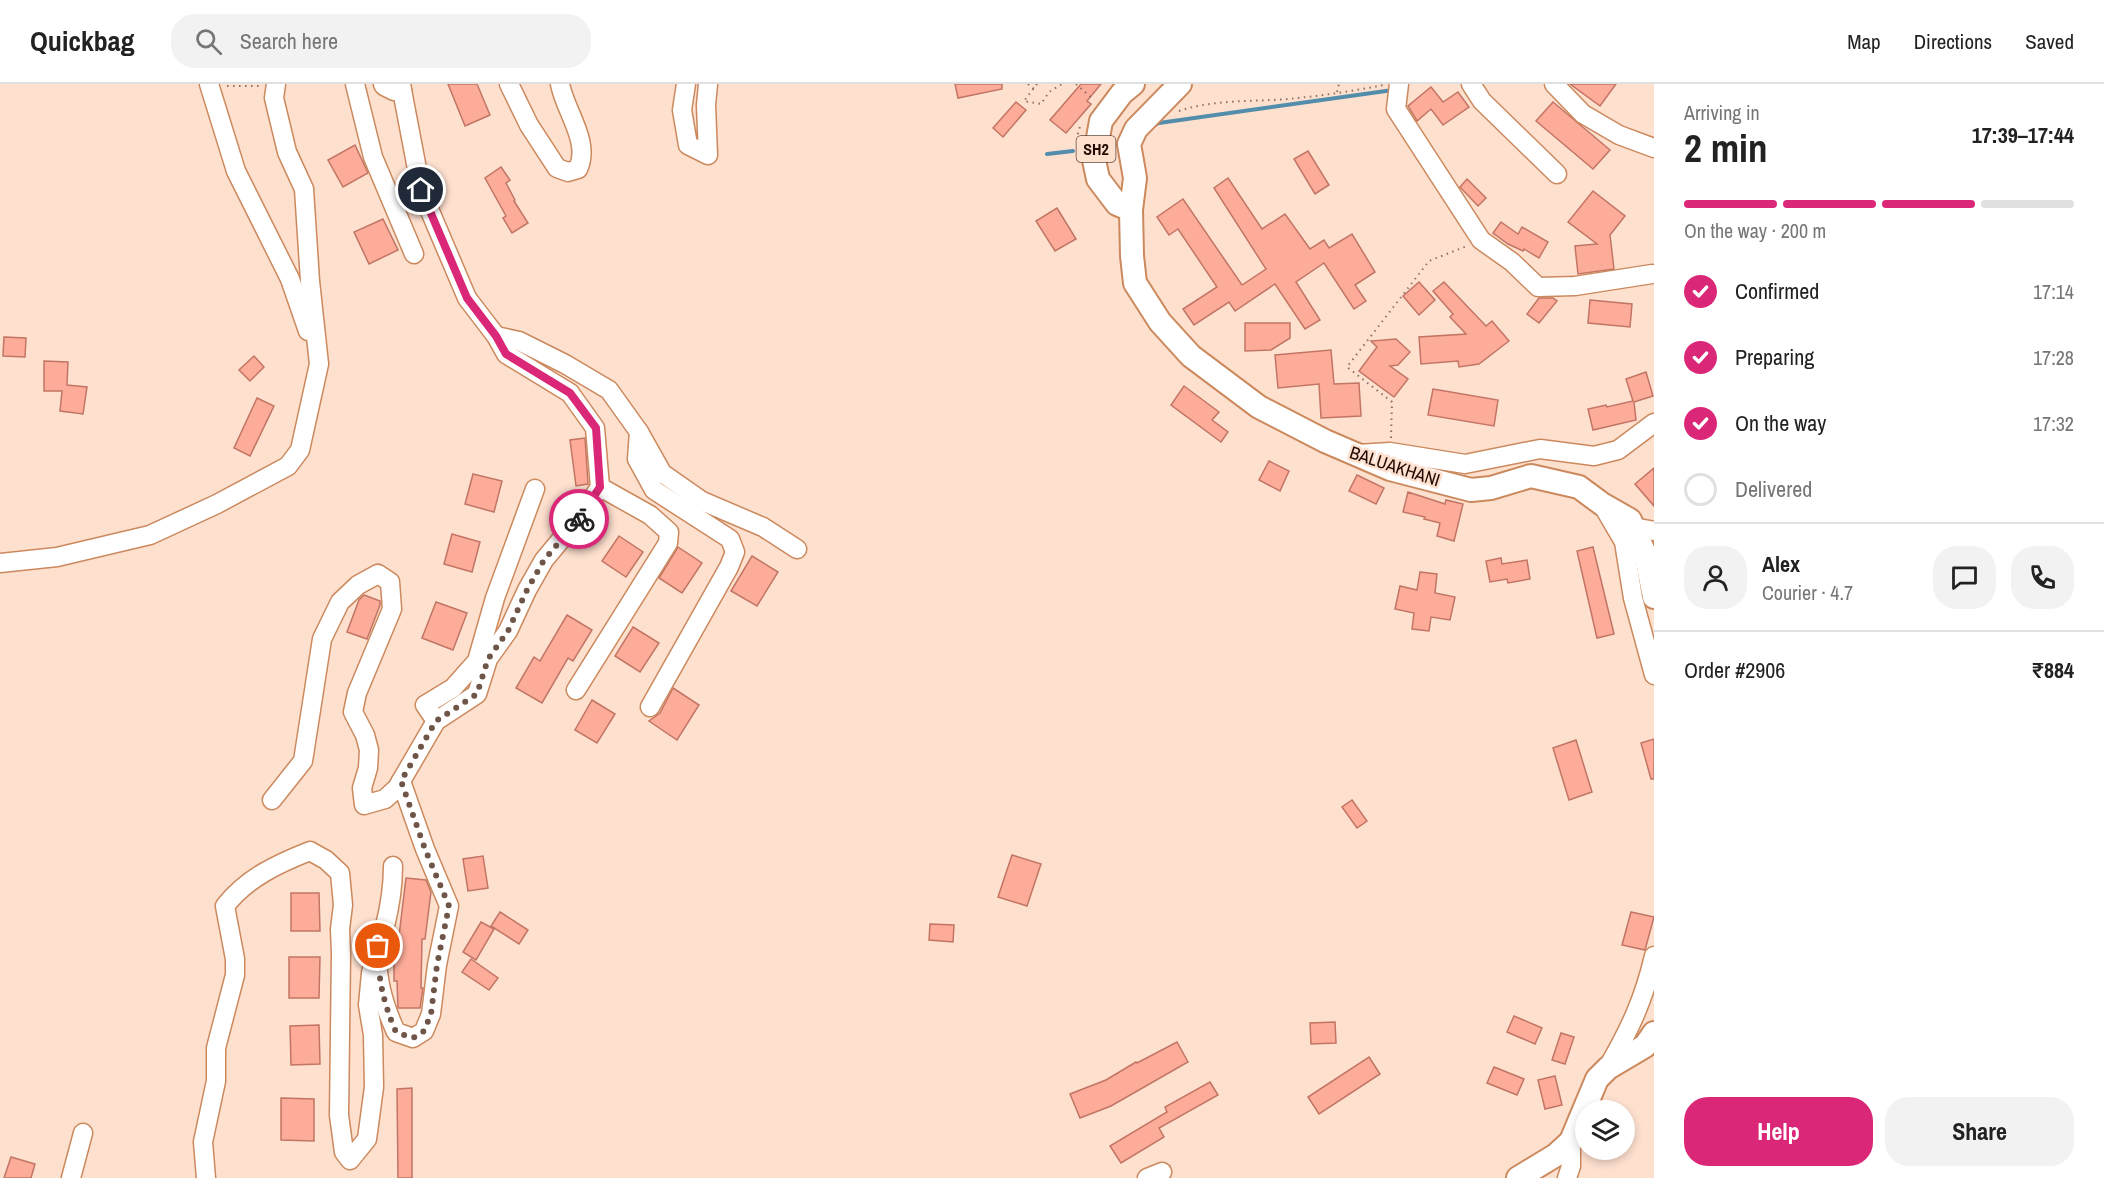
<!DOCTYPE html>
<html lang="en">
<head>
<meta charset="utf-8">
<style>
  body { margin:0; font-family:"Archivo Narrow",sans-serif; background:#f2f2f2; color:#222; height:100vh; display:flex; flex-direction:column; font-size:22px; white-space:nowrap }
  * { box-sizing:border-box; margin:0 }
  p { font-size:20px; color:#767676 }
  .icon { flex:none; width:33px; height:33px; fill:none; stroke:currentColor; stroke-width:2; stroke-linecap:round; stroke-linejoin:round }
  .map { position:relative; flex:1; overflow:hidden }
  .sheet { display:flex; flex-direction:column; background:#fff; width:450px }
  .sheet>* { flex:none }
  .fabs { position:absolute; left:1575px; top:1016px; display:grid; gap:12px }
  .fabs a { display:grid; place-items:center; width:60px; height:60px; border-radius:50%; background:#fff; box-shadow:0 3px 9px #0003; font-size:30px }
  .pin { position:absolute; display:grid; place-items:center; width:51px; height:51px; color:#fff; margin:-26px; border:3px solid #fff; border-radius:50%; box-shadow:0 2px 6px #0007 }
  .courier { position:absolute; display:grid; place-items:center; width:60px; height:60px; margin:-30px; border:4px solid #db2777; border-radius:50%; background:#fff; color:#222; box-shadow:0 2px 8px #0007 }
  .headline em { font-style:normal; font-weight:800 }
  .headline div { display:flex; flex-direction:column-reverse }
  .headline { display:flex; align-items:center; justify-content:space-between; height:102px; padding:0 30px }
  h1 { font-size:39px; font-weight:800; line-height:45px }
  .bar { display:grid; grid-template-columns:repeat(4,1fr); gap:9px 6px; align-content:center; height:72px; padding:0 30px }
  .bar i { height:8px; border-radius:4px; background:#e0e0e0 }
  .bar .current { background:#db2777 }
  .bar p { grid-column:span 4 }
  .line { display:flex; align-items:center; gap:15px; padding:0 30px; border-top:2px solid #e0e0e0 }
  .line div { flex:1 }
  .round { display:grid; place-items:center; flex:none; width:63px; height:63px; border-radius:24px; background:#f2f2f2 }
  ol { padding:0 30px; list-style:none }
  li { display:flex; align-items:center; gap:18px; height:66px }
  li p { margin-inline-start:auto }
  li .icon { padding:6px; border-radius:50%; background:#db2777; color:#fff; stroke-width:4 }
  li:last-child { color:#767676 }
  li i { width:33px; height:33px; border:3px solid #e0e0e0; border-radius:50% }
  .cta { display:flex; gap:12px; margin-top:auto; padding:12px 30px }
  .cta a { flex:1; height:69px; border-radius:24px; background:#db2777; color:#fff; font-size:24px; font-weight:800; line-height:69px; text-align:center }
  .cta a+a { background:#f2f2f2; color:#222 }
  header { display:flex; align-items:center; gap:36px; box-sizing:border-box; height:84px; padding:0 30px; background:#fff; border-bottom:2px solid #e0e0e0 }
  header strong { font-size:28px }
  nav { display:flex; gap:33px; margin-inline-start:auto; font-size:21px }
  .search { width:420px; height:54px; background:#f2f2f2; display:flex; align-items:center; gap:15px; box-sizing:border-box; padding:0 21px; border-radius:24px; color:#767676; font-size:22px }
  main { display:flex; flex:1; min-height:0 }
  .map>svg:first-child { display:block }
  .lines { fill:none; stroke-linecap:round; stroke-linejoin:round }
  .stream { stroke:#528dac; stroke-width:4 }
  .building { fill:#feac9a; stroke:#c27564; stroke-width:1.5 }
  .minor-casing { stroke:#cb895d; stroke-width:21 }
  .major-casing { stroke:#cb895d; stroke-width:26 }
  .path { stroke:#8a6f62; stroke-width:2; stroke-dasharray:1.5 4.5; stroke-linecap:butt }
  .minor { stroke:#fff; stroke-width:18 }
  .major { stroke:#fff; stroke-width:22 }
  .done { stroke:#6f5548; stroke-width:6; stroke-dasharray:0 10.8 }
  .route { stroke:#db2777; stroke-width:8 }
  .labels { text-anchor:middle; dominant-baseline:central; stroke-width:5; stroke-linejoin:round; paint-order:stroke }
  .shield { fill:#fee0cf; stroke:#644a3e; stroke-width:1.5 }
  .shield-label { font-size:16px; font-weight:bold; fill:#220a00 }
  .street-label { font-size:18px; fill:#220a00; stroke:#fee0cf }
</style>
</head>
<body>
<header>
<strong>Quickbag</strong>
<div class="search"><svg class="icon" aria-label="search" viewBox="0 0 24 24"><circle cx="10" cy="10" r="6"/><path d="M15 15l6 6"/></svg>Search here</div>
<nav><a>Map</a><a>Directions</a><a>Saved</a></nav>
</header>
<main>
<div class="map">
<svg width="1654" height="1094" viewBox="0 0 1654 1094">
  <rect width="100%" height="100%" fill="#fee0cf"/>
  <g class="lines">
    <!-- stream -->
    <g class="stream">
      <polyline points="1152,42 1159,39 1393,6"/>
      <polyline points="1047,70 1073,67"/>
    </g>
  </g>
  <!-- building -->
  <g class="building">
    <polygon points="448,0 477,0 490,31 465,42"/>
    <polygon points="955,0 1002,0 1002,5 958,14"/>
    <polygon points="1081,0 1101,0 1087,17 1091,20 1066,49 1050,36"/>
    <polygon points="1570,0 1616,0 1600,22"/>
    <polygon points="1431,3 1443,18 1458,8 1469,23 1443,41 1431,25 1417,37 1408,22"/>
    <polygon points="1016,18 1026,26 1003,53 993,44"/>
    <polygon points="1553,18 1610,66 1593,85 1536,37"/>
    <polygon points="355,61 368,89 343,103 328,76"/>
    <polygon points="1308,67 1329,101 1315,110 1294,75"/>
    <polygon points="501,83 510,96 506,99 515,116 514,117 528,139 512,149 503,134 506,132 485,94"/>
    <polygon points="1228,94 1262,145 1285,130 1310,165 1324,156 1329,164 1352,150 1375,188 1355,201 1366,217 1354,225 1324,179 1296,198 1320,236 1305,245 1275,200 1235,227 1229,218 1194,241 1183,225 1217,203 1178,145 1169,151 1157,133 1183,115 1242,201 1266,185 1214,104"/>
    <polygon points="1467,95 1486,114 1478,122 1460,103"/>
    <polygon points="1593,107 1625,132 1610,151 1614,185 1578,190 1575,162 1597,160 1568,138"/>
    <polygon points="1057,124 1076,155 1055,167 1036,137"/>
    <polygon points="383,135 398,166 369,180 354,148"/>
    <polygon points="1501,138 1518,150 1522,143 1548,158 1539,174 1524,165 1523,167 1508,160 1493,149"/>
    <polygon points="1419,198 1435,216 1419,231 1403,212"/>
    <polygon points="1444,198 1486,242 1492,237 1509,257 1479,280 1459,283 1458,277 1421,280 1419,253 1466,250 1450,233 1453,230 1433,207"/>
    <polygon points="1539,214 1553,214 1557,217 1539,239 1527,230"/>
    <polygon points="1590,216 1632,220 1630,243 1588,239"/>
    <polygon points="1245,239 1290,239 1290,254 1271,266 1245,267"/>
    <polygon points="4,253 26,254 25,273 3,272"/>
    <polygon points="1396,255 1410,268 1398,281 1390,282 1408,295 1394,313 1359,287 1377,263 1371,257"/>
    <polygon points="1331,266 1334,300 1359,299 1361,332 1321,334 1319,300 1278,304 1275,271"/>
    <polygon points="254,272 264,283 250,297 239,286"/>
    <polygon points="44,277 68,278 67,301 87,303 83,330 60,327 62,307 44,307"/>
    <polygon points="1646,288 1653,312 1634,318 1636,336 1593,346 1588,325 1606,321 1607,323 1633,317 1626,295"/>
    <polygon points="1184,302 1219,328 1212,336 1228,348 1221,358 1171,321"/>
    <polygon points="1433,305 1498,316 1494,342 1428,331"/>
    <polygon points="257,314 274,322 250,372 234,364"/>
    <polygon points="585,354 588,400 576,402 570,356"/>
    <polygon points="1269,377 1289,387 1280,407 1259,396"/>
    <polygon points="1654,384 1654,422 1635,400"/>
    <polygon points="473,390 502,397 494,428 465,420"/>
    <polygon points="1357,391 1384,404 1376,420 1349,407"/>
    <polygon points="1408,408 1445,420 1446,416 1463,420 1454,457 1437,452 1440,439 1424,435 1425,433 1403,428"/>
    <polygon points="452,450 480,458 472,488 444,480"/>
    <polygon points="619,452 643,468 626,493 602,477"/>
    <polygon points="678,463 702,479 682,509 659,494"/>
    <polygon points="1593,463 1614,550 1597,554 1577,467"/>
    <polygon points="752,472 778,488 757,522 731,507"/>
    <polygon points="1501,474 1502,480 1527,476 1530,495 1508,499 1507,495 1490,498 1486,477"/>
    <polygon points="1420,488 1437,490 1435,509 1455,513 1450,536 1431,533 1429,547 1412,545 1414,529 1395,525 1400,502 1417,506"/>
    <polygon points="364,511 380,517 380,521 367,555 347,548 359,516"/>
    <polygon points="436,518 467,529 453,566 422,554"/>
    <polygon points="567,531 592,546 573,577 568,574 542,619 516,604 534,573 540,577"/>
    <polygon points="633,543 659,559 640,588 615,572"/>
    <polygon points="673,604 699,621 677,656 649,637 660,629"/>
    <polygon points="592,616 615,630 597,659 575,646"/>
    <polygon points="1654,655 1654,695 1651,695 1641,659"/>
    <polygon points="1576,656 1592,708 1569,716 1553,664"/>
    <polygon points="1352,716 1367,737 1357,744 1342,723"/>
    <polygon points="1012,771 1041,780 1027,822 998,813"/>
    <polygon points="483,772 488,804 468,807 463,775"/>
    <polygon points="406,794 426,796 431,808 425,855 422,855 421,904 423,904 420,924 398,924 397,897 394,897 394,860 398,860"/>
    <polygon points="291,809 319,809 320,847 291,847"/>
    <polygon points="500,828 528,846 519,860 491,842"/>
    <polygon points="1631,828 1654,833 1645,866 1622,861"/>
    <polygon points="481,838 494,845 476,876 463,868"/>
    <polygon points="930,840 954,841 953,858 929,856"/>
    <polygon points="289,873 320,873 319,914 289,914"/>
    <polygon points="471,875 498,894 489,906 462,888"/>
    <polygon points="1514,932 1542,944 1535,960 1507,948"/>
    <polygon points="1335,938 1336,959 1311,960 1310,939"/>
    <polygon points="319,941 320,980 291,981 290,942"/>
    <polygon points="1561,949 1574,953 1565,980 1552,976"/>
    <polygon points="1177,958 1188,978 1111,1022 1080,1034 1070,1010 1106,996 1136,978 1137,979"/>
    <polygon points="1369,973 1380,990 1319,1030 1308,1013"/>
    <polygon points="1494,983 1524,995 1517,1011 1487,999"/>
    <polygon points="1555,992 1562,1021 1545,1025 1538,996"/>
    <polygon points="1210,998 1218,1011 1159,1044 1164,1053 1121,1079 1110,1062 1167,1028 1165,1023"/>
    <polygon points="412,1004 412,1094 398,1094 397,1005"/>
    <polygon points="281,1014 314,1015 314,1057 281,1056"/>
    <polygon points="11,1073 35,1080 31,1094 4,1094"/>
  </g>
  <g class="lines">
    <!-- minor casing -->
    <g class="minor-casing">
      <g id="minor">
        <polyline points="209,0 236,87 290,195 308,247"/>
        <polyline points="355,0 373,73 414,170"/>
        <polyline points="383,0 384,2 394,7 402,6 401,0"/>
        <path d="M509,0L529,41L557,84L568,88L578,85C591,58 565,27 560,0"/>
        <polyline points="686,0 682,26 688,61 708,71 706,21 708,0"/>
        <polyline points="1399,0 1396,25 1481,156 1512,178 1538,203 1575,202 1652,190"/>
        <polyline points="1471,0 1482,17 1557,90"/>
        <polyline points="1554,0 1583,30 1619,51 1654,64"/>
        <polyline points="496,252 519,257 565,280 609,306 639,348 637,375 654,406 730,455 735,468 729,483 650,623"/>
        <polyline points="639,348 662,389 702,417 763,443 797,465"/>
        <polyline points="1357,370 1390,368 1465,380 1540,365 1594,372 1618,366 1654,339"/>
        <polyline points="1603,422 1624,458 1633,514 1654,591"/>
        <polyline points="1633,443 1654,447"/>
        <polyline points="0,479 57,473 150,451 217,420 288,382 300,366 319,280 310,197 304,105 287,68 274,14 276,0"/>
        <polyline points="576,606 668,459 669,448 650,431 600,403"/>
        <polyline points="436,637 425,621 453,604 477,577 495,514 535,405"/>
        <polyline points="272,716 303,677 322,555 340,518 358,501 378,490 390,498 392,525 357,609 353,628 365,651 369,666 368,684 362,704 364,721 385,715 397,704 436,637 477,610 488,575 508,547 527,506 544,476 579,434 600,403 595,344 570,309 506,270 496,252 467,214 421,106 402,6"/>
        <path d="M393,782C393,803 390,822 385,842C383,849 378,856 378,864C375,893 384,922 396,948L413,954L424,947L431,930L437,881L449,822L425,765L401,697"/>
        <path d="M1608,983C1630,945 1644,915 1654,872"/>
        <polyline points="71,1094 83,1049"/>
        <path d="M206,1094L203,1058L216,997V964L235,891V875L225,822C247,794 277,780 310,767L326,776L340,789L343,821L340,845L341,869L339,1031L344,1068L350,1076L367,1055L374,1003L373,951L368,921L371,889L378,862"/>
        <polyline points="1147,1094 1162,1088"/>
        <polyline points="1567,1094 1571,1082 1571,1057"/>
      </g>
    </g>
    <!-- major casing -->
    <g class="major-casing">
      <g id="major">
        <polyline points="1180,0 1136,45 1129,60 1135,94 1131,126 1132,172 1135,199 1160,238 1191,272 1259,323 1325,357 1390,385 1471,406 1491,404 1531,392 1579,403 1602,420 1630,436 1646,472 1654,513"/>
        <polyline points="1131,126 1117,120 1098,95 1094,76 1101,37 1122,9 1133,0"/>
        <polyline points="1518,1094 1556,1071 1571,1057 1597,995 1608,984 1645,962 1654,949"/>
      </g>
    </g>
    <!-- path -->
    <g class="path">
      <polyline points="1028,0 1034,5"/>
      <polyline points="1037,0 1024,17 1041,20 1049,8 1062,0"/>
      <polyline points="1076,0 1094,16"/>
      <polyline points="227,2 260,2"/>
      <polyline points="1337,8 1339,0"/>
      <path d="M1179,27C1215,15 1252,18 1288,15C1320,12 1353,7 1384,1"/>
      <polyline points="1080,54 1077,53 1081,39"/>
      <polyline points="1391,354 1392,318 1347,283 1429,177 1467,162"/>
    </g>
    <!-- minor -->
    <use href="#minor" class="minor"/>
    <!-- major -->
    <use href="#major" class="major"/>
  </g>
  <g class="lines">
    <!-- done -->
    <path class="done" d="M378,862C378,895 383,918 396,948L413,954L424,947L431,930L437,881L449,822L425,765L401,697L436,637L477,610L488,575L508,547L527,506L544,476L579,435"/>
    <!-- route -->
    <polyline class="route" points="421,106 467,214 496,252 506,270 570,309 596,344 600,403 579,435"/>
  </g>
  <g class="labels">
    <!-- shield labels -->
    <rect class="shield" x="1076.5" y="52" width="39" height="26" rx="4.5"/>
    <g class="shield-label">
      <text x="1096" y="65">SH2</text>
    </g>
    <!-- street labels -->
    <g class="street-label">
      <text transform="translate(1395 382) rotate(18)">BALUAKHANI</text>
    </g>
  </g>
</svg>
<div class="fabs">
<a><svg class="icon" aria-label="layers" viewBox="0 0 24 24"><path d="M12 4l9 5-9 5-9-5zM3 14l9 5 9-5"/></svg></a>
</div>
<div class="pin" style="left:378px;top:862px;background:#ea580c"><svg class="icon" aria-label="bag" viewBox="0 0 24 24"><path d="M5 8h14l-1 12H6zM9 8a3 3 0 0 1 6 0"/></svg></div>
<div class="pin" style="left:421px;top:106px;background:#1f2937"><svg class="icon" aria-label="home" viewBox="0 0 24 24"><path d="M3 11l9-7 9 7M6 9v11h12V9"/></svg></div>
<div class="courier" style="left:579px;top:435px"><svg class="icon" aria-label="bike" viewBox="0 0 24 24"><circle cx="6" cy="16" r="4"/><circle cx="18" cy="16" r="4"/><path d="M6 16l4-8h5l3 8M10 8l3 8H6M13 5h3"/></svg></div>
</div>
<section class="sheet">
<div class="headline"><div><h1>2 min</h1><p>Arriving in</p></div><em>17:39–17:44</em></div>
<div class="bar"><i class="current"></i><i class="current"></i><i class="current"></i><i></i><p>On the way · 200 m</p></div>
<ol>
<li><svg class="icon" aria-label="check" viewBox="0 0 24 24"><path d="M5 12l5 5 9-10"/></svg>Confirmed<p>17:14</p></li>
<li><svg class="icon" aria-label="check" viewBox="0 0 24 24"><path d="M5 12l5 5 9-10"/></svg>Preparing<p>17:28</p></li>
<li><svg class="icon" aria-label="check" viewBox="0 0 24 24"><path d="M5 12l5 5 9-10"/></svg>On the way<p>17:32</p></li>
<li><i></i>Delivered</li>
</ol>
<div class="line" style="height:108px"><a class="round"><svg class="icon" aria-label="person" viewBox="0 0 24 24"><circle cx="12" cy="8" r="4"/><path d="M4 21q1-7 8-7t8 7"/></svg></a><div><b>Alex</b><p>Courier · 4.7</p></div><a class="round"><svg class="icon" aria-label="chat" viewBox="0 0 24 24"><path d="M4 5h16v11H9l-5 4z"/></svg></a><a class="round"><svg class="icon" aria-label="phone" viewBox="0 0 24 24"><path d="M5 4h4l2 5-3 2q2 4 5 5l2-3 5 2v4C11 20 4 13 5 4z"/></svg></a></div>
<div class="line" style="height:78px"><div>Order #2906</div><b>₹884</b></div>
<div class="cta"><a>Help</a><a>Share</a></div>
</section>
</main>
</body>
</html>
